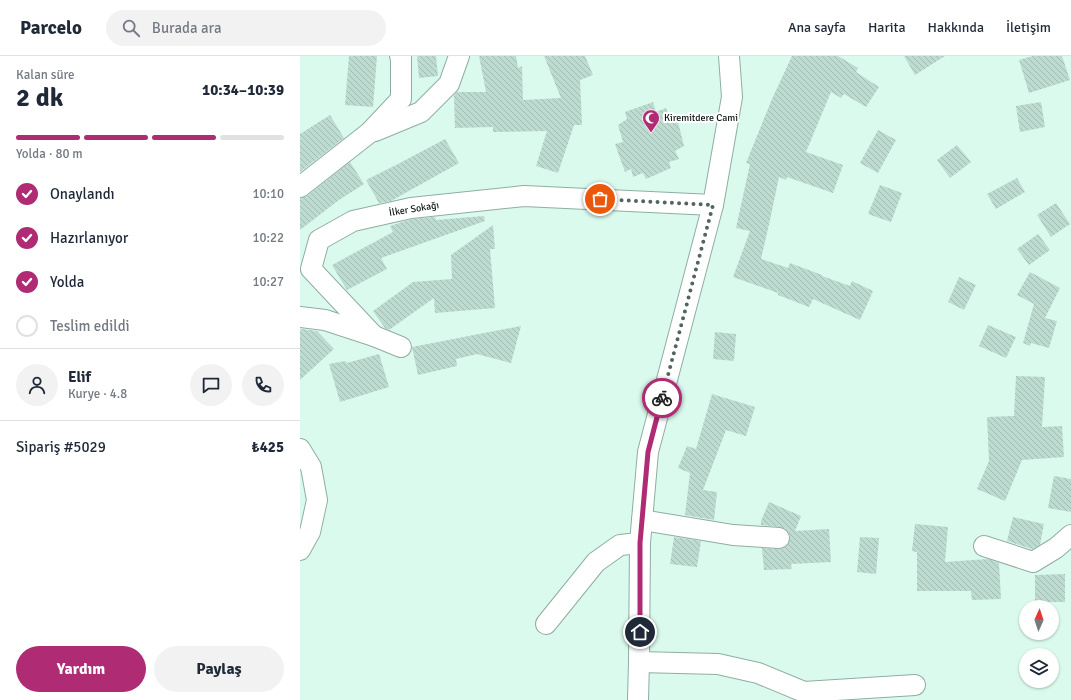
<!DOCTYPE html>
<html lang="tr">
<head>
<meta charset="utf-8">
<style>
  body { margin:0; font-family:Signika,sans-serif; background:#f2f2f3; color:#1f2937; height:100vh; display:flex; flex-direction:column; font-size:15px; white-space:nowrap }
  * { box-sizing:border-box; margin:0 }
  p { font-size:13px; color:#747a83 }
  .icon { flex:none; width:22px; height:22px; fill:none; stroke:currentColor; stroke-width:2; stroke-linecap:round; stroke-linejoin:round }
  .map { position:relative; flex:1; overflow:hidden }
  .side { display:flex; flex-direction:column; background:#fff; width:300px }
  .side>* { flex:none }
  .needle { width:26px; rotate:3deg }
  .fabs { position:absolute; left:719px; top:544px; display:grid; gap:8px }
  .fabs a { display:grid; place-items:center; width:40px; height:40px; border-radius:50%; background:#fff; box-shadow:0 1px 3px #0004; font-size:20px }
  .pin { position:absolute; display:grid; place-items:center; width:34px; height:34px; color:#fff; margin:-17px; border:2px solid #fff; border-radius:50%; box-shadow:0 1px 4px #0007 }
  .courier { position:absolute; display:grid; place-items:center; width:40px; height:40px; margin:-20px; border:3px solid #af2c75; border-radius:50%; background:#fff; color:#222; box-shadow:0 1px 5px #0007 }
  .overview em { font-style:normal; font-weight:700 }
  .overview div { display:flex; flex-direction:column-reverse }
  .overview { display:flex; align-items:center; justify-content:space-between; height:68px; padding:0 16px }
  h1 { font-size:26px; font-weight:700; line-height:30px }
  .bar { display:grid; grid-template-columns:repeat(4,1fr); gap:6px 4px; align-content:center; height:48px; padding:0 16px }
  .bar i { height:5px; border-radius:3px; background:#e0e1e3 }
  .bar .on { background:#af2c75 }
  .bar p { grid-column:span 4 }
  .line { display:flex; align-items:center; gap:10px; padding:0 16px; border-top:1px solid #e0e1e3 }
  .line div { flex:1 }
  .round { display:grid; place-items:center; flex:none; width:42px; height:42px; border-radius:21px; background:#f2f2f3 }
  ol { padding:0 16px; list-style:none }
  li { display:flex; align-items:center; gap:12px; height:44px }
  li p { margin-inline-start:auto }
  li .icon { padding:4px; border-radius:50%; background:#af2c75; color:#fff; stroke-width:4 }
  li:last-child { color:#747a83 }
  li i { width:22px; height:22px; border:2px solid #e0e1e3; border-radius:50% }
  .action { display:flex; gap:8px; margin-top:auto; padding:8px 16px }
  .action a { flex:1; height:46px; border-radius:24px; background:#af2c75; color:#fff; font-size:16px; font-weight:700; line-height:46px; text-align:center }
  .action a+a { background:#f2f2f3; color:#1f2937 }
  header { display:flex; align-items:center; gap:24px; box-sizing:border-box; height:56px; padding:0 20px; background:#fff; border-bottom:1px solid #e0e1e3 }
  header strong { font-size:19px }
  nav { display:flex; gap:22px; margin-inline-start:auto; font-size:14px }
  .search { width:280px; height:36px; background:#f2f2f3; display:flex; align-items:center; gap:10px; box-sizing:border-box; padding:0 14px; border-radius:22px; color:#747a83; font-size:15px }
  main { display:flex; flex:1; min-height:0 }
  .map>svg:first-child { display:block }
  .building { fill:url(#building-back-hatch) }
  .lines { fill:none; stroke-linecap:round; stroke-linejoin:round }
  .minor-casing { stroke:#90ada3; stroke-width:22 }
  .minor { stroke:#fff; stroke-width:20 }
  .done { stroke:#53655e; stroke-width:4; stroke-dasharray:0 7.2 }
  .route { stroke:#af2c75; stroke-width:5 }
  .labels { text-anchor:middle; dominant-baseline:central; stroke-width:4; stroke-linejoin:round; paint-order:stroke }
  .poi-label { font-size:10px; fill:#0a1511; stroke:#fff; text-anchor:start }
  .street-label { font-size:10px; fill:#0a1511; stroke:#fff }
</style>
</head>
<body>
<header>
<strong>Parcelo</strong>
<div class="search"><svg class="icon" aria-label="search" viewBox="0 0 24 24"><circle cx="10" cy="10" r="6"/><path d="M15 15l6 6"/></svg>Burada ara</div>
<nav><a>Ana sayfa</a><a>Harita</a><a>Hakkında</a><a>İletişim</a></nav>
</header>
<main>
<section class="side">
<div class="overview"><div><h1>2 dk</h1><p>Kalan süre</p></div><em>10:34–10:39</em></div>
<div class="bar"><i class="on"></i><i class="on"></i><i class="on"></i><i></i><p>Yolda · 80 m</p></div>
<ol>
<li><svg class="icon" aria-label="check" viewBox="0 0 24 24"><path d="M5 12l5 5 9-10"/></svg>Onaylandı<p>10:10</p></li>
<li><svg class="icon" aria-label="check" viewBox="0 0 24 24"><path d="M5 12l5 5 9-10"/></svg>Hazırlanıyor<p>10:22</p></li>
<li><svg class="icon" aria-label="check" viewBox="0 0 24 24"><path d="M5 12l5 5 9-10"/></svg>Yolda<p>10:27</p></li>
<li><i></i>Teslim edildi</li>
</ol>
<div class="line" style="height:72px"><a class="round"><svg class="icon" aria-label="person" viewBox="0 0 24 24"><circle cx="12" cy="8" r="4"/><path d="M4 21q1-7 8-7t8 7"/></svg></a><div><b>Elif</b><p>Kurye · 4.8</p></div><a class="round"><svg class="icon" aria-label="chat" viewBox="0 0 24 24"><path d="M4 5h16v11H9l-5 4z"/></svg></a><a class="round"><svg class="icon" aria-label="phone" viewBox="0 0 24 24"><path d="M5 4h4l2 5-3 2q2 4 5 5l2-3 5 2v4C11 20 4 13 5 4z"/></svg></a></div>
<div class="line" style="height:52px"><div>Sipariş #5029</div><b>₺425</b></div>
<div class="action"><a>Yardım</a><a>Paylaş</a></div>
</section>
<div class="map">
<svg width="771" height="644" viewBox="0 0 771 644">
  <defs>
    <pattern id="building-back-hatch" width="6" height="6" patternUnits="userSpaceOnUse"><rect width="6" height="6" fill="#bddbd0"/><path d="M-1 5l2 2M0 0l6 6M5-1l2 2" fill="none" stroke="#a1bbb2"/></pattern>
  </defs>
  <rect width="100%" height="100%" fill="#dbfaee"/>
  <!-- building -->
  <g class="building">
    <polygon points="49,0 77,0 73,51 45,49"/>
    <polygon points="117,0 136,0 138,20 119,22"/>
    <polygon points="179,0 216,0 218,12 222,10 223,44 261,42 244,0 285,0 293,19 280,24 282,69 274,69 258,117 236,110 247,75 193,76 193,71 155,72 154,39 157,36 186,36"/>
    <polygon points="492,0 538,0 558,12 556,16 579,31 566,51 544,38 541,42 531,36 506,96 543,109 533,137 487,121 486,124 479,121 470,164 461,203 488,212 490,207 522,219 522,220 550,230 552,225 573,235 560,264 513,243 509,251 478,239 478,237 433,221 450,175 436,172 450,108 446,107 472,43"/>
    <polygon points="604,0 645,0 615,19"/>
    <polygon points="733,0 762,0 770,24 729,37 719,4"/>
    <polygon points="353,46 356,56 366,52 370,64 377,62 384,90 375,95 379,103 369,106 371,112 346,123 343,117 333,121 331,113 325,116 315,88 323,86 318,69 327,63 325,56"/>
    <polygon points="741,46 745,71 720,76 716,50"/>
    <polygon points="30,59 44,82 0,116 0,78"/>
    <polygon points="578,74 596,84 578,117 560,107"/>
    <polygon points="145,83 159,107 91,145 79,147 66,124 100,107"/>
    <polygon points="657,89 671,106 650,122 637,104"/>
    <polygon points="50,106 64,128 39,144 0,174 0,142 7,140"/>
    <polygon points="717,122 725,136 696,153 687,138"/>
    <polygon points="580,129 602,137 591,166 568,158"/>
    <polygon points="756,147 770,168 751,181 737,159"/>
    <polygon points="184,160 185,165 81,202 87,213 47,234 32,209 93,176 90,170 102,166 113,163 135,161 136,164"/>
    <polygon points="193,169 195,193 190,193 195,252 135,257 134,242 89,274 85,272 73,255 113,226 152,223 151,199"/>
    <polygon points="738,178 750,194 729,209 717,193"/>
    <polygon points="730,216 760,232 745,262 757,265 749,292 731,287 730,290 723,287 734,248 717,239"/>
    <polygon points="659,221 676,229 664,254 648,246"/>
    <polygon points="688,269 716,281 706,302 679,290"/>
    <polygon points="221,270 211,307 177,298 156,303 157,310 118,319 112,291"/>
    <polygon points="1,273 17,275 34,293 0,324 0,274"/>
    <polygon points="415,276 436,278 434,305 413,303"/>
    <polygon points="79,298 89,331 40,346 29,308 45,305 47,307"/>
    <polygon points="716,320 745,321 742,371 762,370 764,401 722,404 705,445 677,433 689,405 687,361 714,360"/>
    <polygon points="412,338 455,351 446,380 426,374 403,434 417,436 414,464 385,459 390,417 378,412 387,390 396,393"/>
    <polygon points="754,420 771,423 771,456 748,452"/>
    <polygon points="469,446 501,460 495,475 529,473 531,506 491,508 492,513 464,514 462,492 478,493 484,492 488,489 490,483 489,477 485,472 480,471 461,469 461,465"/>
    <polygon points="713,461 744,468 740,489 732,493 707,485"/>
    <polygon points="615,468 648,471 645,506 688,503 699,507 701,543 672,544 671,535 617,535 617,496 612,495"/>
    <polygon points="374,481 401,485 397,511 370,508"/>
    <polygon points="560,481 579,482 576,518 557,516"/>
    <polygon points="765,518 765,546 735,546 735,519"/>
  </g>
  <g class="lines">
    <!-- minor casing -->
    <g class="minor-casing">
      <g id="minor">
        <polyline points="75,75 121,56 149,28 159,0"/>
        <polyline points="0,131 69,77 101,43 101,1 100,0"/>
        <polyline points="0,261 25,264 74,280 11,213 19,184 53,165 111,152 224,140 413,149"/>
        <polyline points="74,280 101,291"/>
        <polyline points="0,393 11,411 17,444 10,476 0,494"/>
        <polyline points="342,464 433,479 479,482"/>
        <polyline points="684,490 733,506 756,492 771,479"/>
        <polyline points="246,568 296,506 320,489 340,487"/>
        <polyline points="339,606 418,608 458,617 504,636 615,629"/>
        <polyline points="338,644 339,606 340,487 348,396 413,149 432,41 429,0"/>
      </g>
    </g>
    <!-- minor -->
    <use href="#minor" class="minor"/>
  </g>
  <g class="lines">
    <!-- done -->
    <polyline class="done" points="300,143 413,149 362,342"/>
    <!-- route -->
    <polyline class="route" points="340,576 340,487 348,396 362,342"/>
  </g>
  <!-- icons -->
  <defs>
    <g id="mosque-pin" transform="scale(0.9)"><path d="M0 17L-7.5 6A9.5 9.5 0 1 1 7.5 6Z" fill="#af2c75" stroke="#fff"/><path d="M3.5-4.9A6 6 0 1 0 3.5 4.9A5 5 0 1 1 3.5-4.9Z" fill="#fff"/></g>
  </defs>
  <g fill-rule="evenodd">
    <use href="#mosque-pin" x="351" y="62"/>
  </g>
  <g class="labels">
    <!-- poi labels -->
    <g class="poi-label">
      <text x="364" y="62">Kiremitdere Cami</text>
    </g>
    <!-- street labels -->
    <g class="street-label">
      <text transform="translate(114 153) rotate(-9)">İlker Sokağı</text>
    </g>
  </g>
</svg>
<div class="fabs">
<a><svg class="needle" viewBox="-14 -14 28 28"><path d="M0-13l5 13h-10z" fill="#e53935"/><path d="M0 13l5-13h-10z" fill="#747a83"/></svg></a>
<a><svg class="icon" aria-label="layers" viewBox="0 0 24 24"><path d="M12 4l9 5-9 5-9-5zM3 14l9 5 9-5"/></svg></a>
</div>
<div class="pin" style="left:300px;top:143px;background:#ea580c"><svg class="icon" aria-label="bag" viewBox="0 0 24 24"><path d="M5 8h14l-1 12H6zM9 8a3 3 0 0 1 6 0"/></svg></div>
<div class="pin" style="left:340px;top:576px;background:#1f2937"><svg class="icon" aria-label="home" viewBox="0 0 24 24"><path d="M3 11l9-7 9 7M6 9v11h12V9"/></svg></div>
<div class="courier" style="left:362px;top:342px"><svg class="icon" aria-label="bike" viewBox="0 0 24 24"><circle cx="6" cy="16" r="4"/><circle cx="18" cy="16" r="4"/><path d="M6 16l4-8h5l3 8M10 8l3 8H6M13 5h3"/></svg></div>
</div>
</main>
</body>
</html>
